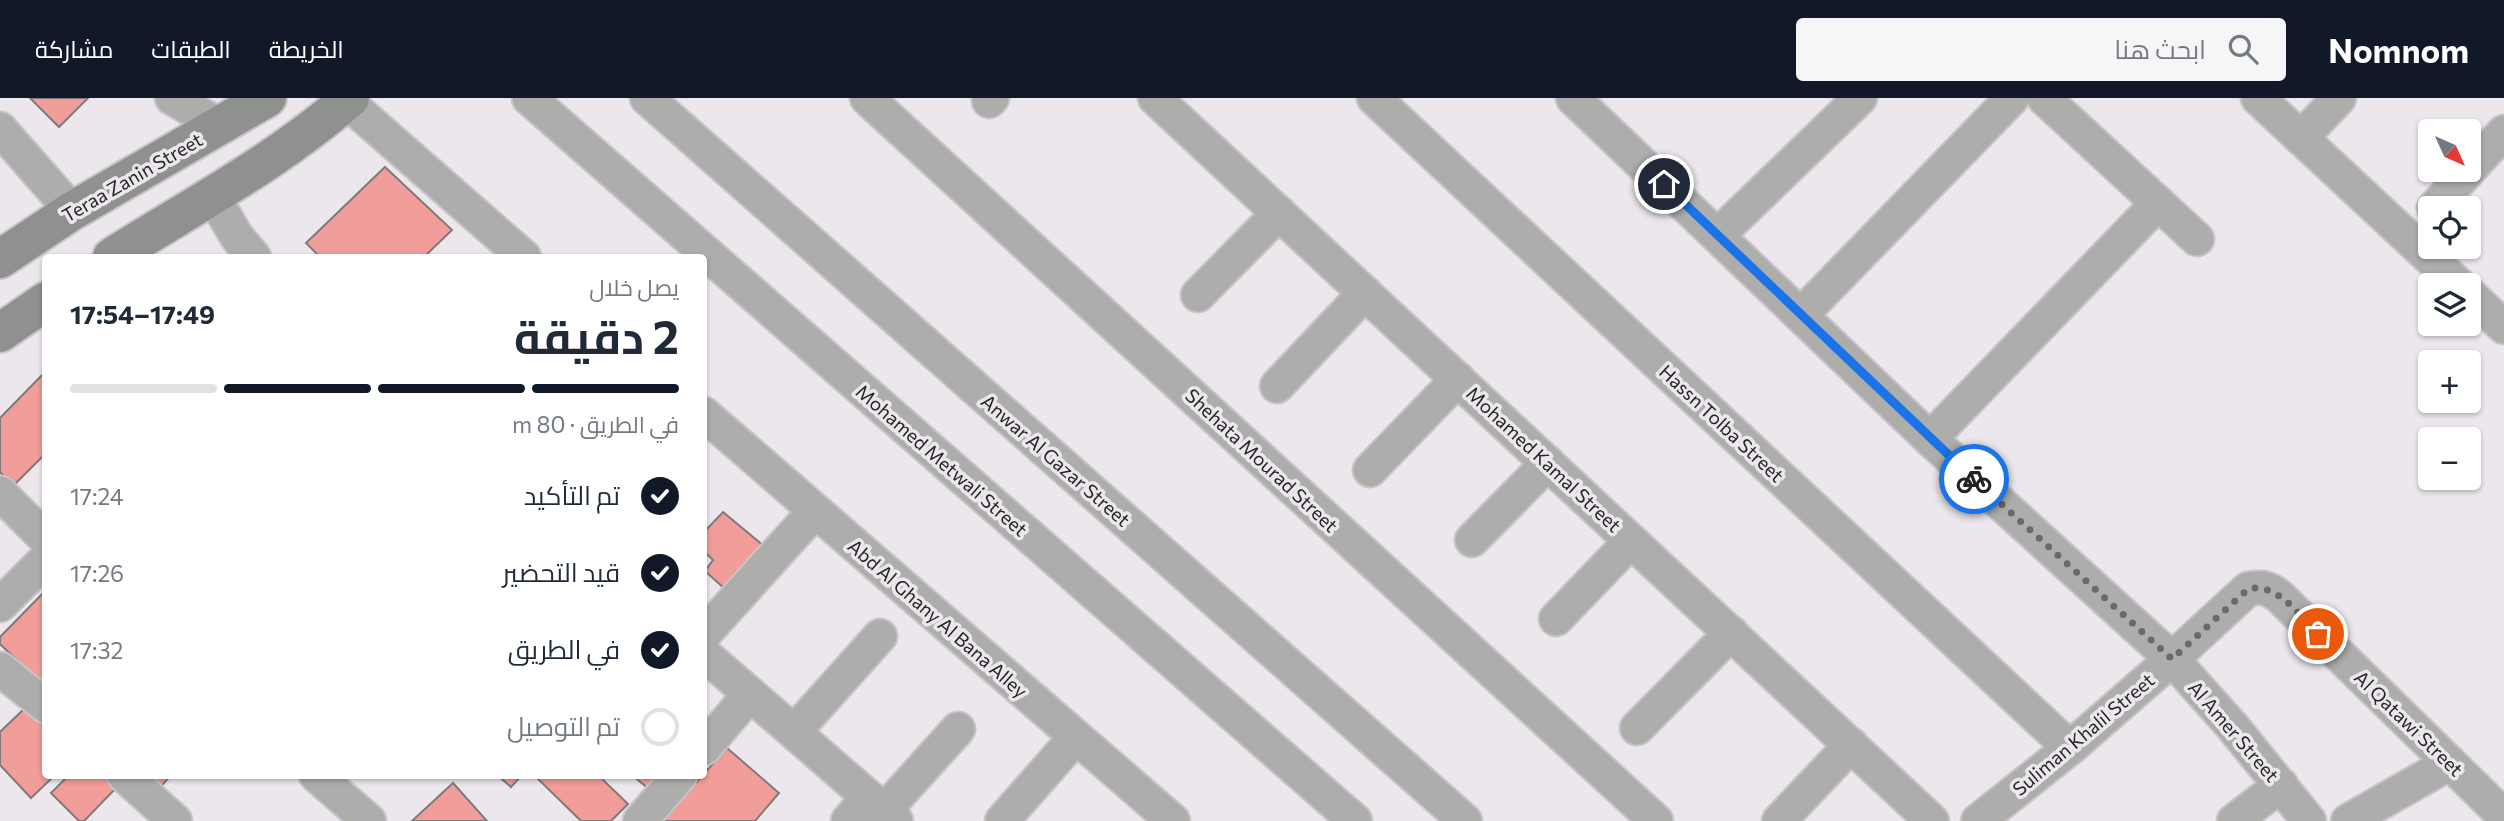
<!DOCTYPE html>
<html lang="ar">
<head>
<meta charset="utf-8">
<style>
  body { margin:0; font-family:Commissioner,Cairo,sans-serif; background:#f6f6f7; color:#1f2937; direction:rtl; height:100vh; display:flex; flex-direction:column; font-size:26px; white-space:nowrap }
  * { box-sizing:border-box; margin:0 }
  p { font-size:23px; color:#747a83 }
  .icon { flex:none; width:38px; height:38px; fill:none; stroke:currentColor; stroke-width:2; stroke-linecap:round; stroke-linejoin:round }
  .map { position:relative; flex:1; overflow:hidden; direction:ltr }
  .panel { position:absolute; left:42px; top:156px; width:665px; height:525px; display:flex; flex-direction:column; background:#fff; border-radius:7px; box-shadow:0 2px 5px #0004; direction:rtl }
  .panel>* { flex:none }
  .needle { width:46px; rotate:135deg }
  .tools { position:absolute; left:2418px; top:21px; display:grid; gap:14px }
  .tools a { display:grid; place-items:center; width:63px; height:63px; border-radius:7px; background:#fff; box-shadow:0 2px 5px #0004; font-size:35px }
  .pin { position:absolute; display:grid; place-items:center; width:60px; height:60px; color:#fff; margin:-30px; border:4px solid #fff; border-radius:50%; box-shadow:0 2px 7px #0007 }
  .courier { position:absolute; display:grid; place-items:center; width:70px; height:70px; margin:-35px; border:5px solid #1a73e8; border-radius:50%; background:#fff; color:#222; box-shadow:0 2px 9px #0007 }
  .head em { font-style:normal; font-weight:700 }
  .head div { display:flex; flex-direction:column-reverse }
  .head { display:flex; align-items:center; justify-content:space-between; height:119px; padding:0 28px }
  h1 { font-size:46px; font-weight:700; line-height:52px }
  .bar { display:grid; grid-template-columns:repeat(4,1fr); gap:10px 7px; align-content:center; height:84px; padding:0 28px }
  .bar i { height:9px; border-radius:5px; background:#e0e1e3 }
  .bar .current { background:#111827 }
  .bar p { grid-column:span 4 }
  ol { padding:0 28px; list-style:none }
  li { display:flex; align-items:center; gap:21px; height:77px }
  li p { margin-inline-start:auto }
  li .icon { padding:7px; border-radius:50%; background:#111827; color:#fff; stroke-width:4 }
  li:last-child { color:#747a83 }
  li i { width:38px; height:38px; border:4px solid #e0e1e3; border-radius:50% }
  header { display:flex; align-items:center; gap:42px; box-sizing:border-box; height:98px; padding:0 35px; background:#111827; color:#fff }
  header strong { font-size:33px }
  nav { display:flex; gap:38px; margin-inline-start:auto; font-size:24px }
  .search { width:490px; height:63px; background:#f6f6f7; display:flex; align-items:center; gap:18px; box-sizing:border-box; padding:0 24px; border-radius:7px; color:#747a83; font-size:26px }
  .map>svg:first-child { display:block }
  .building { fill:#f19d99; stroke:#817a7a; stroke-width:2 }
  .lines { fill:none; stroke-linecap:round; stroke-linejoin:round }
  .street-casing { stroke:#c8c4c9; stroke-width:37 }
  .secondary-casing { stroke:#c8c4c9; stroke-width:42 }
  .street { stroke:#adaeac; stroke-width:33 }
  .secondary { stroke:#8f918e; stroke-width:38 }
  .done { stroke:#6b696c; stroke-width:7; stroke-dasharray:0 12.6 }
  .route { stroke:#1a73e8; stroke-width:9 }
  .labels { text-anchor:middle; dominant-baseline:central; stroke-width:7; stroke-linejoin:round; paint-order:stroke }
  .street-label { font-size:19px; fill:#262527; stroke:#ebe7ec }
</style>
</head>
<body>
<header>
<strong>Nomnom</strong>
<div class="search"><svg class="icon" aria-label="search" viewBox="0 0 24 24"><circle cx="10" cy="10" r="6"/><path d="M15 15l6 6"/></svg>ابحث هنا</div>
<nav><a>الخريطة</a><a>الطبقات</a><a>مشاركة</a></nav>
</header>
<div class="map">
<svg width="2504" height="723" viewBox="0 0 2504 723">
  <rect width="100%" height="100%" fill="#ebe7ec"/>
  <!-- building -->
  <g class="building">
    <polygon points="30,0 88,0 59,29"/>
    <polygon points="385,69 452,132 424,159 320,159 306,145"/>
    <polygon points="46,273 46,355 13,388 0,374 0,320"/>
    <polygon points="723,414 765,449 736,501 705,473 713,462 704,453 704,434"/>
    <polygon points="46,492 46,586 44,588 0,546 0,539"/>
    <polygon points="26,609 46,629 46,677 55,677 31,700 0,667 0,634"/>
    <polygon points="727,650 779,695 755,723 662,723"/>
    <polygon points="69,677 108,677 118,688 84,723 79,723 51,695"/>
    <polygon points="142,677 171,677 158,692"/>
    <polygon points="497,677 522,677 511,689"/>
    <polygon points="534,677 598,677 628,706 611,723 581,723"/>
    <polygon points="632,677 662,677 650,692"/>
    <polygon points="453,685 487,723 412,723"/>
  </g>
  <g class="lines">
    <!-- street casing -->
    <g class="street-casing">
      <g id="street">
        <polyline points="172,0 221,28"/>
        <polyline points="529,0 1355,723"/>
        <polyline points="647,0 1465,723"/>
        <polyline points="867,0 1656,723"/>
        <polyline points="1155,0 1932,723"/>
        <polyline points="1374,0 2070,650"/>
        <polyline points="1573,0 1930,341 2172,561 2232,628 2309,723"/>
        <polyline points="2044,0 2197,141"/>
        <polyline points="2258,0 2459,187"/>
        <polyline points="346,3 524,159"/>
        <polyline points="989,3 992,0"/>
        <polyline points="0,31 72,113"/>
        <polyline points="2301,40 2339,0"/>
        <polyline points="213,98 237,139 254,159"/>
        <polyline points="2434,110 2504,34"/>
        <polyline points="1718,137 1860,0"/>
        <polyline points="2469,196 2504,229"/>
        <polyline points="1198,197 1279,115"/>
        <polyline points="1801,217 2012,0"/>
        <polyline points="1277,288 1365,195"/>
        <polyline points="704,316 1173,723"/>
        <polyline points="1930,341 2158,105"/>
        <polyline points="1370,372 1458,281"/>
        <polyline points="0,395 46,441"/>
        <polyline points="1472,442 1548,365"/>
        <polyline points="0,507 46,461"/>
        <polyline points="1556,521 1631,443"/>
        <polyline points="704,536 815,413"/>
        <polyline points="704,556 896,723"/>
        <polyline points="0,571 46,608"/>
        <polyline points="1637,630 1731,535"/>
        <polyline points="794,634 880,538"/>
        <polyline points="704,650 750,596"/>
        <polyline points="124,677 175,723"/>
        <polyline points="316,677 369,723"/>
        <polyline points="884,713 958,631"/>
        <polyline points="640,723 680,677"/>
        <polyline points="848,723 868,699"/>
        <polyline points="1002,723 1075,640"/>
        <polyline points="1779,723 1851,647"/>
        <path d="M1978,723L2070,650L2172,561L2248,491C2261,488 2269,490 2280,499L2504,718"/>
        <polyline points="2234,723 2281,687"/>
        <polyline points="2348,723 2450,665"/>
      </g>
    </g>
    <!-- secondary casing -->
    <g class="secondary-casing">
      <g id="secondary">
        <path d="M112,159C193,108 277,64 350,0"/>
        <polyline points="0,161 72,113 267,0"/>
        <polyline points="0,235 46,203"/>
      </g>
    </g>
    <!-- street -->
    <use href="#street" class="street"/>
    <!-- secondary -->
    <use href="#secondary" class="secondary"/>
  </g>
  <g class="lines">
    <!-- done -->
    <path class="done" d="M1974,381L2172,561L2248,491C2277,484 2299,517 2318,536"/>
    <!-- route -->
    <polyline class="route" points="1664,86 1974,381"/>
  </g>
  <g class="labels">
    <!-- street labels -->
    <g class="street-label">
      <text transform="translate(132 79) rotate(-30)">Teraa Zanin Street</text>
      <text transform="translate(1722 325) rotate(43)">Hassn Tolba Street</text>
      <text transform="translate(1544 361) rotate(43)">Mohamed Kamal Street</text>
      <text transform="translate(942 362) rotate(41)">Mohamed Metwali Street</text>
      <text transform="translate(1056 362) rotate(41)">Anwar Al Gazar Street</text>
      <text transform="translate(1262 362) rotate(43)">Shehata Mourad Street</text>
      <text transform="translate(938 520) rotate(41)">Abd Al Ghany Al Bana Alley</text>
      <text transform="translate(2409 625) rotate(44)">Al Qatawi Street</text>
      <text transform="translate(2234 633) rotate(49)">Al Amer Street</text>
      <text transform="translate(2083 636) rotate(-40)">Suliman Khalil Street</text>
    </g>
  </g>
</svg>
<div class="tools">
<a><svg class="needle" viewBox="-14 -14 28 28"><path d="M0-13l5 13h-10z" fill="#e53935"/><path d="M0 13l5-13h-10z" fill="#747a83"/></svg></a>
<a><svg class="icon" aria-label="locate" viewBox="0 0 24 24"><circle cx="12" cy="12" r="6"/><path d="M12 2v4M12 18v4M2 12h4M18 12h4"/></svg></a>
<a><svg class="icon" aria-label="layers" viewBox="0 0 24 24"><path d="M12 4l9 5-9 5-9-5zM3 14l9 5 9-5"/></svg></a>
<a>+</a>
<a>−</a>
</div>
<div class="pin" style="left:2318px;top:536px;background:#ea580c"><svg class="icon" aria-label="bag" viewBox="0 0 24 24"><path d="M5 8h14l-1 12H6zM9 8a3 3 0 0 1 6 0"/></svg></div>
<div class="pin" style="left:1664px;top:86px;background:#1f2937"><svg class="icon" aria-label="home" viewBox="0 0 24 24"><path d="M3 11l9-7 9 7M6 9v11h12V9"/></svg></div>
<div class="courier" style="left:1974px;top:381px"><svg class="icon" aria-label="bike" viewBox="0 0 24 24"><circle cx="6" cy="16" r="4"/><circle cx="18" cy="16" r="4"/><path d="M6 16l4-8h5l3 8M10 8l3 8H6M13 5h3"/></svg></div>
<section class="panel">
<div class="head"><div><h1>2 دقيقة</h1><p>يصل خلال</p></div><em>17:49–17:54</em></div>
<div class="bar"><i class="current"></i><i class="current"></i><i class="current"></i><i></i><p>في الطريق · 80 m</p></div>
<ol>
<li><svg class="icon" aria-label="check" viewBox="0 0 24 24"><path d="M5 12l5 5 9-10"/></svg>تم التأكيد<p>17:24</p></li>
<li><svg class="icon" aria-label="check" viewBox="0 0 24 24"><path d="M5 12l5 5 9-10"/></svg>قيد التحضير<p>17:26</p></li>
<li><svg class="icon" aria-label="check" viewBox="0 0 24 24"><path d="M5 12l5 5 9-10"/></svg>في الطريق<p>17:32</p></li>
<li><i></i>تم التوصيل</li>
</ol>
</section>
</div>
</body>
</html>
